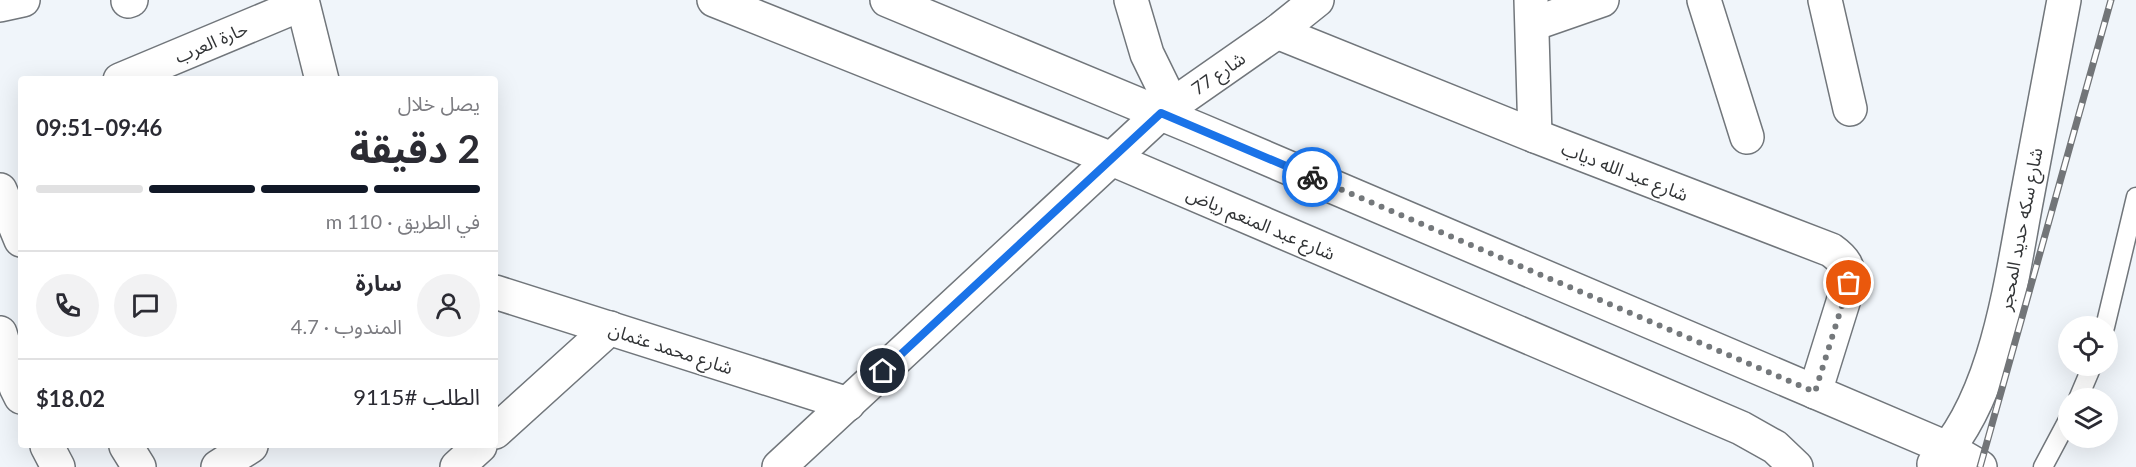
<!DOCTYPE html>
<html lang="ar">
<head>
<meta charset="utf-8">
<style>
  body { margin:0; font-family:Lato,"Noto Sans Arabic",sans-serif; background:#f2f2f3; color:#2b2b33; direction:rtl; height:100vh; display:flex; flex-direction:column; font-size:22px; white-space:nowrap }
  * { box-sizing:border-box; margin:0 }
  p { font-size:20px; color:#7c7c81 }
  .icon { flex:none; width:33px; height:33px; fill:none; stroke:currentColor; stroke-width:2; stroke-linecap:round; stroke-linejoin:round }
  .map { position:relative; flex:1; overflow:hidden; direction:ltr }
  .panel { position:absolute; left:18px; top:76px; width:480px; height:372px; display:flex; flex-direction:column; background:#fff; border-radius:6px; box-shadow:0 6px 24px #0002; direction:rtl }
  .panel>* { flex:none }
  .controls { position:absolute; left:2058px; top:316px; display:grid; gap:12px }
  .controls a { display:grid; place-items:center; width:60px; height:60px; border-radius:50%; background:#fff; box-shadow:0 6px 24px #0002; font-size:30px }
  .pin { position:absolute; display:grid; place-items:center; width:51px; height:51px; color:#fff; margin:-26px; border:3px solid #fff; border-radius:50%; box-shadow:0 2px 6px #0007 }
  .courier { position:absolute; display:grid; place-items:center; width:60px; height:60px; margin:-30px; border:4px solid #1a73e8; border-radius:50%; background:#fff; color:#222; box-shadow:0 2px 8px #0007 }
  .head em { font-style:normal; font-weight:700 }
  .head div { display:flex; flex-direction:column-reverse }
  .head { display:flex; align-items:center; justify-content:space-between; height:102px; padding:0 18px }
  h1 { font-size:39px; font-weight:700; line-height:45px }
  .bar { display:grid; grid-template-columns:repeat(4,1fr); gap:9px 6px; align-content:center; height:72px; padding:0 18px }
  .bar i { height:8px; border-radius:4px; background:#e1e1e2 }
  .bar .active { background:#111827 }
  .bar p { grid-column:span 4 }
  .line { display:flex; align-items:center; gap:15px; padding:0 18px; border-top:2px solid #e1e1e2 }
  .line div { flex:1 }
  .round { display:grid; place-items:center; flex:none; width:63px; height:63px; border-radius:32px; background:#f2f2f3 }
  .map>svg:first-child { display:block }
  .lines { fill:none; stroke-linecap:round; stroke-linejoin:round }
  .service-casing { stroke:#71767b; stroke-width:21 }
  .minor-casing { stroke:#71767b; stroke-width:36 }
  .tertiary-casing { stroke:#71767b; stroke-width:36 }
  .service { stroke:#fff; stroke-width:18 }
  .minor { stroke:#fff; stroke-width:33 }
  .tertiary { stroke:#fff; stroke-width:33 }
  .rail-casing { stroke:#727578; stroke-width:7 }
  .rail { stroke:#fff; stroke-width:4.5; stroke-dasharray:14; stroke-linecap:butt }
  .done { stroke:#74787b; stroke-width:6; stroke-dasharray:0 10.8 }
  .route { stroke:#1a73e8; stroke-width:8 }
  .labels { text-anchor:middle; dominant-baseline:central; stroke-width:4.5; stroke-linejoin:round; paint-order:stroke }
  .street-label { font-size:18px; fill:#323436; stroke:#fff }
</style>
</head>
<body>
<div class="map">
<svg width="2136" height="467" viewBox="0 0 2136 467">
  <rect width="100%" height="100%" fill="#f0f5fa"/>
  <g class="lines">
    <!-- service casing -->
    <g class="service-casing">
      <g id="service">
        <polyline points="2105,327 2136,197"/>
        <polyline points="2078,399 2092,366"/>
        <polyline points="2043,467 2068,420"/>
      </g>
    </g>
    <!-- minor casing -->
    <g class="minor-casing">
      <g id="minor">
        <polyline points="302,0 322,80"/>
        <polyline points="714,0 1112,159 1741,428 1775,447 1796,467"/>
        <polyline points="887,0 1200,130 1949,449"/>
        <polyline points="1131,0 1147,54 1172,105"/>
        <polyline points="1531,0 1535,136"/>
        <polyline points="1704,0 1747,137"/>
        <polyline points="1825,0 1850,109"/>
        <polyline points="128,1 131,0"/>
        <polyline points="0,5 23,0"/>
        <polyline points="1533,24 1602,0"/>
        <path d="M1277,32L1535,136L1831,250C1845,260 1849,267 1849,283L1815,392"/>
        <polyline points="120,80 302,4"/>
        <polyline points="0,190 21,240"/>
        <polyline points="495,292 848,404"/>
        <polyline points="0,333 16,387 21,397"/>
        <polyline points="495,432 610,328"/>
        <polyline points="47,446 58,467"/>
        <polyline points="126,446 139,467"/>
        <path d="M1934,464C1997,402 2011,280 2027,197C2039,131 2052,66 2064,0"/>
        <polyline points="218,467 251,446"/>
        <polyline points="457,467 480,446"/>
        <polyline points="779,467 1161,113 1277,32 1317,0"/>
      </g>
    </g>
    <!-- tertiary casing -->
    <g class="tertiary-casing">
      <polyline id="tertiary" points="1949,449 1980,467"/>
    </g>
    <!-- service -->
    <use href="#service" class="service"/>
    <!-- minor -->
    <use href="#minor" class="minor"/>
    <!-- tertiary -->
    <use href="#tertiary" class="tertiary"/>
    <!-- rail casing -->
    <g class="rail-casing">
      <polyline id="rail" points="1980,467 2111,0"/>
    </g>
    <!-- rail -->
    <use href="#rail" class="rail"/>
  </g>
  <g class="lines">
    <!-- done -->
    <polyline class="done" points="1312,177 1815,392 1849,283"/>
    <!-- route -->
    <polyline class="route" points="883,371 1161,113 1312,177"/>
  </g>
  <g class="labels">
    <!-- street labels -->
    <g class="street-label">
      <text transform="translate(211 42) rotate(-23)">حارة العرب</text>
      <text transform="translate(1218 73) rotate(-35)">شارع 77</text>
      <text transform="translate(1625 171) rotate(21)">شارع عبد الله دياب</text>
      <text transform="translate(1261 223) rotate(23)">شارع عبد المنعم رياض</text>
      <text transform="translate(2020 229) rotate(-79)">شارع سكه حديد المحجر</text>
      <text transform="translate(671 348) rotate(18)">شارع محمد عثمان</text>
    </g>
  </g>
</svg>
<div class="controls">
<a><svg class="icon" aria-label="locate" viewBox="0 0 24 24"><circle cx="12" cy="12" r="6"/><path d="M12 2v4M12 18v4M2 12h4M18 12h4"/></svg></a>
<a><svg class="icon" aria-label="layers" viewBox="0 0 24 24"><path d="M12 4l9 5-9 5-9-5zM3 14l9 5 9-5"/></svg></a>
</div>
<div class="pin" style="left:1849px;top:283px;background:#ea580c"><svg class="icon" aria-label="bag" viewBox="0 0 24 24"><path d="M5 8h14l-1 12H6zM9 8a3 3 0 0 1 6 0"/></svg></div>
<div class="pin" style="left:883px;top:371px;background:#1f2937"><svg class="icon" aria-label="home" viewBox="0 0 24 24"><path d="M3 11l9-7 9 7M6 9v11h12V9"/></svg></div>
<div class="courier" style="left:1312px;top:177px"><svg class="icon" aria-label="bike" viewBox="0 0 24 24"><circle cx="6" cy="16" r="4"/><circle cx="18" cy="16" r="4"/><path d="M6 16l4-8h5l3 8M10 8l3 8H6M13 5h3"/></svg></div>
<section class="panel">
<div class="head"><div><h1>2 دقيقة</h1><p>يصل خلال</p></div><em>09:46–09:51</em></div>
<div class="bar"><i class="active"></i><i class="active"></i><i class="active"></i><i></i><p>في الطريق · 110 m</p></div>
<div class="line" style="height:108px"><a class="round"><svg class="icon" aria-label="person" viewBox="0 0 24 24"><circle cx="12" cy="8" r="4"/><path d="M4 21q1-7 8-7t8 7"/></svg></a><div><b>سارة</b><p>المندوب · 4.7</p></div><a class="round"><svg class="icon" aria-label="chat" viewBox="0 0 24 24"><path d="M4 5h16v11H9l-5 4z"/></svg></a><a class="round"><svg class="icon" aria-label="phone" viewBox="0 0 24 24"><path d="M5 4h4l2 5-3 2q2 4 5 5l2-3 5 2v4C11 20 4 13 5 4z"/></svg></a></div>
<div class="line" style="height:78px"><div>الطلب #9115</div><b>$18.02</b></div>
</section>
</div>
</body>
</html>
